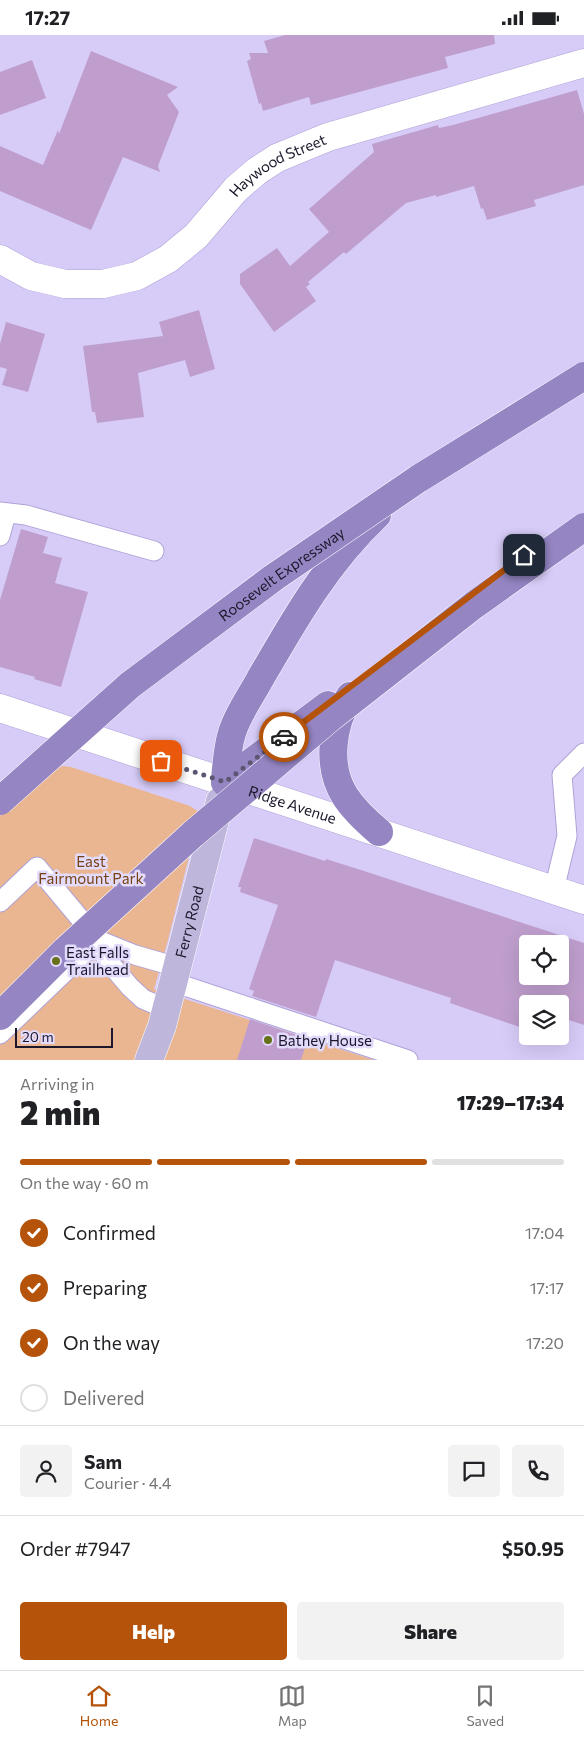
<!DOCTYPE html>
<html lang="en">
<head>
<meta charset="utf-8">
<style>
  body { margin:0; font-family:Commissioner,sans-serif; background:#f2f2f2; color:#202124; height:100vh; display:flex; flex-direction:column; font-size:19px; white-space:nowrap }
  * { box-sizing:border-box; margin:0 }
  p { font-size:16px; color:#757577 }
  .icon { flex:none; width:28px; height:28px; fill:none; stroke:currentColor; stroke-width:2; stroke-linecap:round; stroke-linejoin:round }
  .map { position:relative; height:1025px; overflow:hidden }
  .side { display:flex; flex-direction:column; background:#fff; flex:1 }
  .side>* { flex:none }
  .fabs { position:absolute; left:519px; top:900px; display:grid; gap:10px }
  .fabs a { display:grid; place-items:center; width:50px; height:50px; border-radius:5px; background:#fff; box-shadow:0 5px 20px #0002; font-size:25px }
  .scale { position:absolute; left:15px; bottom:12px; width:98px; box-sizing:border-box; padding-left:5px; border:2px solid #1c172a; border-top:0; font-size:14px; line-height:18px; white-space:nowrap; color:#1c172a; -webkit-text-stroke:4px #e3dbfc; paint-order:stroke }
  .pin { position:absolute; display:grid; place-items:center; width:42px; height:42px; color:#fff; margin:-21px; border-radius:10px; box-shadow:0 2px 8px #0006 }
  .courier { position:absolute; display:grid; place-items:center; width:50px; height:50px; margin:-25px; border:4px solid #b45309; border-radius:50%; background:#fff; color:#222; box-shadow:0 1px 6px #0007 }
  .summary em { font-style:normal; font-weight:800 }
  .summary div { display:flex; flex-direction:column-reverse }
  .summary { display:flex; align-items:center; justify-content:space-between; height:85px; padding:0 20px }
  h1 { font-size:32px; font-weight:800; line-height:38px }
  .bar { display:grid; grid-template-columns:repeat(4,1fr); gap:8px 5px; align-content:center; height:60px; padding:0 20px }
  .bar i { height:6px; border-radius:4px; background:#e0e0e0 }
  .bar .active { background:#b45309 }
  .bar p { grid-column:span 4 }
  .line { display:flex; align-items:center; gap:12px; padding:0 20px; border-top:1px solid #e0e0e0 }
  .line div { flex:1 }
  .round { display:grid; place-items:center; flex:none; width:52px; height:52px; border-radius:5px; background:#f2f2f2 }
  ol { padding:0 20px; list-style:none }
  li { display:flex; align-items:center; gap:15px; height:55px }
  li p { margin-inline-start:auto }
  li .icon { padding:5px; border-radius:50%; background:#b45309; color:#fff; stroke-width:4 }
  li:last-child { color:#757577 }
  li i { width:28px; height:28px; border:2px solid #e0e0e0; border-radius:50% }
  .cta { display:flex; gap:10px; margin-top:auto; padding:10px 20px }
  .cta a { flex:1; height:58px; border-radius:5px; background:#b45309; color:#fff; font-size:20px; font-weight:800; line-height:58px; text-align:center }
  .cta a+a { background:#f2f2f2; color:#202124 }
  .status { display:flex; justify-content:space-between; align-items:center; height:35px; padding:0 25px; background:#fff; direction:ltr }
  .status svg { height:14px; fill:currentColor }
  .tabs { display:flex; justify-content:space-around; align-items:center; height:70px; border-top:1px solid #e0e0e0; background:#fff; font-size:14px; color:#757577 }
  .tabs a { display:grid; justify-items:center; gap:2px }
  .tabs .active { color:#b45309 }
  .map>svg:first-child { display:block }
  .green { fill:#eab692 }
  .building { fill:#bf9ecd; fill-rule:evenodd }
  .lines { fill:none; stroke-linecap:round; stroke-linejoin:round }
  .service-casing { stroke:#afa2d6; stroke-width:21 }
  .minor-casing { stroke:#afa2d6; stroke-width:29 }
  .secondary-casing { stroke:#afa2d6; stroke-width:29 }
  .primary-casing { stroke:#fff; stroke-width:29 }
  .motorway-casing { stroke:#fff; stroke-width:29 }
  .service { stroke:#fff; stroke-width:19 }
  .minor { stroke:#fff; stroke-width:28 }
  .secondary { stroke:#fff; stroke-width:28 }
  .primary { stroke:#bfb6db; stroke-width:28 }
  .motorway { stroke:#9585c3; stroke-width:28 }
  .motorway-bridge-casing { stroke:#fff; stroke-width:29; stroke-linecap:butt }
  .motorway-bridge { stroke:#9585c3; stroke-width:28 }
  .done { stroke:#5d5672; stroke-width:5; stroke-dasharray:0 9 }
  .route { stroke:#b45309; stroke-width:6 }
  .poi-dot { fill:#67711a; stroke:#e3dbfc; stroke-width:2 }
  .labels { text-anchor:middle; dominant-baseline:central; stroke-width:5; stroke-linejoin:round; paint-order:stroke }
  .street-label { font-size:15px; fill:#1c172a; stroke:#e3dbfc }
  .park-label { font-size:15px; fill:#784112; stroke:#e3dbfc }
  .poi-label { font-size:15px; fill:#1c172a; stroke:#e3dbfc; text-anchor:start }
</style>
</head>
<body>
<div class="status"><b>17:27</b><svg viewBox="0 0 49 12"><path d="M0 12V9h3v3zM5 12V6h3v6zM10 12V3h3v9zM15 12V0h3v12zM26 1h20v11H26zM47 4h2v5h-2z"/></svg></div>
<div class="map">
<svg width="584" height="1025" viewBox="0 0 584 1025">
  <rect width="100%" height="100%" fill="#d7ccf8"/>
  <!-- green -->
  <polygon class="green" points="63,731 71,732 190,771 200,778 168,905 154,954 374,1025 0,1025 0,781 58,733"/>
  <!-- building -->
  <g class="building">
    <polygon points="285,0 494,0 495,9 445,22 448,33 311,70 309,62 263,76 261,68 259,69 247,26 251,24 249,18 268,18 264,6"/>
    <polygon points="91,16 178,52 167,60 179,77 158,131 160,137 123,122 91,195 0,156 0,111 43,130 58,95 59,99"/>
    <polygon points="32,25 46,63 0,80 0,37"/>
    <polygon points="577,55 584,79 584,150 534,165 536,171 487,185 483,173 481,174 474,151 436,162 436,160 406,168 346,219 344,217 308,247 310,249 306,252 316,266 274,297 240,249 240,239 277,213 290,231 329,197 309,174 374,117 372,109 438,90 439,93 453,90"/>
    <polygon points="199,275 215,334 190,342 185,325 138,338 144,382 97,388 95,377 92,377 83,311 163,301 159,287"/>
    <polygon points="6,287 45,299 28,357 2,350 7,334 0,332 0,309"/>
    <polygon points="21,494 48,502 43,518 62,523 55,548 88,557 61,652 34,644 35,642 0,632 0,565"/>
    <path d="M254,803L325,826L326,824L364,836L584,908V990L560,982V969H528V995L450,968L451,963L335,925L316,982L252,961L254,956L249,954L278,870L240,857L241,852H238ZM528,909H560V941H528Z"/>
    <polygon points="250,984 308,1004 301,1025 237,1025"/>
  </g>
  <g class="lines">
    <!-- service casing -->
    <g class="service-casing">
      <g id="service">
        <polyline points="0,477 26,480 154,516"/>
        <polyline points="0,501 6,479"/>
        <polyline points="554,855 567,801 562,740 584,718"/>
        <polyline points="0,867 37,832 98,905 0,999"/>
        <polyline points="98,905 107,925 130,952 143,964 166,974"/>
        <polyline points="98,905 135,920 177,932"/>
        <polyline points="173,947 408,1025"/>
      </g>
    </g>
    <!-- minor casing -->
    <g class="minor-casing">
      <g id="minor">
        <path id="s1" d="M0,224L31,241L65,249H103L137,241L168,224L196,201L236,154L257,136L277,123L328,102L584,28"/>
      </g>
    </g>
    <!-- secondary casing -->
    <g class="secondary-casing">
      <g id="secondary">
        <path id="s2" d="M0,673L584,865"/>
      </g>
    </g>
    <!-- primary casing -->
    <g class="primary-casing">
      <g id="primary">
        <path id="s3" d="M149,1025L162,991L220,766"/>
      </g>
    </g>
    <!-- motorway casing -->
    <g class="motorway-casing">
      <g id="motorway">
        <path d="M350,661C332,689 326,731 345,761C354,775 366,786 379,797"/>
        <polyline points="225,747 328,670"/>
        <path d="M225,747C226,731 227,714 232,698C237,680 251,661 260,644C294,585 327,527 377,480"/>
      </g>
    </g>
    <!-- service -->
    <use href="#service" class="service"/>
    <!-- minor -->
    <use href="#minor" class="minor"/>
    <!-- secondary -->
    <use href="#secondary" class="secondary"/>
    <!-- primary -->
    <use href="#primary" class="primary"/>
    <!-- motorway -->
    <use href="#motorway" class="motorway"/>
    <!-- motorway-bridge casing -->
    <g class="motorway-bridge-casing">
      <g id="motorway-bridge">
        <path id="s4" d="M0,766L130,650L273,543L418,444L584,341"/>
        <polyline points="0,981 66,915 193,799 331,682 474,570 584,492"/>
      </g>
    </g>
    <!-- motorway-bridge -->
    <use href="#motorway-bridge" class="motorway-bridge"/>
  </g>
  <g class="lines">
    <!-- done -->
    <polyline class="done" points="161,726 225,747 284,702"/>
    <!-- route -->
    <polyline class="route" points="284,702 524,520"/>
  </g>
  <!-- markers -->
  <g class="poi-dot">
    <circle cx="56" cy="926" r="5"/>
    <circle cx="268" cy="1005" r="5"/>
  </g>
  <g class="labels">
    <!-- street labels -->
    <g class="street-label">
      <text stroke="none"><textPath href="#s1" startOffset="325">Haywood Street</textPath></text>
      <text stroke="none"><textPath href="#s4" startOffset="362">Roosevelt Expressway</textPath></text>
      <text stroke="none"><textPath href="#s2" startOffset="308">Ridge Avenue</textPath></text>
      <text stroke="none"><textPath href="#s3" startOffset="144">Ferry Road</textPath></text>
    </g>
    <!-- park labels -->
    <g class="park-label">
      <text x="91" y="826">East<tspan x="91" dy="17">Fairmount Park</tspan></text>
    </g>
    <!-- poi labels -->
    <g class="poi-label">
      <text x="66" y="917">East Falls<tspan x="66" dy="17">Trailhead</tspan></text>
      <text x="278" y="1005">Bathey House</text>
    </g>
  </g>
</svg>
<div class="fabs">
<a><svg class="icon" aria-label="locate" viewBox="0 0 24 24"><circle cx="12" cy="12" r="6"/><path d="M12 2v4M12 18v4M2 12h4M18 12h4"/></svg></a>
<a><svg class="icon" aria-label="layers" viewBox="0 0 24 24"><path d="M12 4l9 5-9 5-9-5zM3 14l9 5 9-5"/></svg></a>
</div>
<div class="scale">20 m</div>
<div class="pin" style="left:161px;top:726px;background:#ea580c"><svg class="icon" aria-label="bag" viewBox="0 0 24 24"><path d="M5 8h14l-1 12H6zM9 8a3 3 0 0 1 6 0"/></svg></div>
<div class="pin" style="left:524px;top:520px;background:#1f2937"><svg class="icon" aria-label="home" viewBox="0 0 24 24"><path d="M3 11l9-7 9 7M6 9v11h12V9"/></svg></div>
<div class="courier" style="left:284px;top:702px"><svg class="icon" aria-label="car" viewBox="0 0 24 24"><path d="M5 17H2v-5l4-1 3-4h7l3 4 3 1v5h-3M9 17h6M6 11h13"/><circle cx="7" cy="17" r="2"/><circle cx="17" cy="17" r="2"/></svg></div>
</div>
<section class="side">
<div class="summary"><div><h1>2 min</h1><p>Arriving in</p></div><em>17:29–17:34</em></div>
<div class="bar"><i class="active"></i><i class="active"></i><i class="active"></i><i></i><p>On the way · 60 m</p></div>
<ol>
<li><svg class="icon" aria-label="check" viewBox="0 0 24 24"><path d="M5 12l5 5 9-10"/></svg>Confirmed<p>17:04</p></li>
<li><svg class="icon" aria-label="check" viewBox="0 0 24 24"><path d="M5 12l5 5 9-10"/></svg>Preparing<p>17:17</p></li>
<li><svg class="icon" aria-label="check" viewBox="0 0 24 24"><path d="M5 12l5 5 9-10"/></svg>On the way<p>17:20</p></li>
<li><i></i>Delivered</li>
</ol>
<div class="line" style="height:90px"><a class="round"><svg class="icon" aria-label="person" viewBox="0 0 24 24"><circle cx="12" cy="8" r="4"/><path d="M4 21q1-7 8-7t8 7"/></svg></a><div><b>Sam</b><p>Courier · 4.4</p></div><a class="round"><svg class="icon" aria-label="chat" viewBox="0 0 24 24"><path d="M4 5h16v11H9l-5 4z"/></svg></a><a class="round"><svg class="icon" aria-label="phone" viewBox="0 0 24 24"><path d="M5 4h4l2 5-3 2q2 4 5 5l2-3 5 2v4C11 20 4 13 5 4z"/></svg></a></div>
<div class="line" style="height:65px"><div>Order #7947</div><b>$50.95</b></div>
<div class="cta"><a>Help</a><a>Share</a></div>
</section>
<nav class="tabs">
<a class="active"><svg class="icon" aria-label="home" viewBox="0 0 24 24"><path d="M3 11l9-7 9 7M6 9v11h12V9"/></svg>Home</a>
<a><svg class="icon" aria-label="map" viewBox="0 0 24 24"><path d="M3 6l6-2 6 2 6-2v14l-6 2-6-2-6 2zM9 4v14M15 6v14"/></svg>Map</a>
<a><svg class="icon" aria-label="saved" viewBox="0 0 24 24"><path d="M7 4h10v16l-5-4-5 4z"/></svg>Saved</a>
</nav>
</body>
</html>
